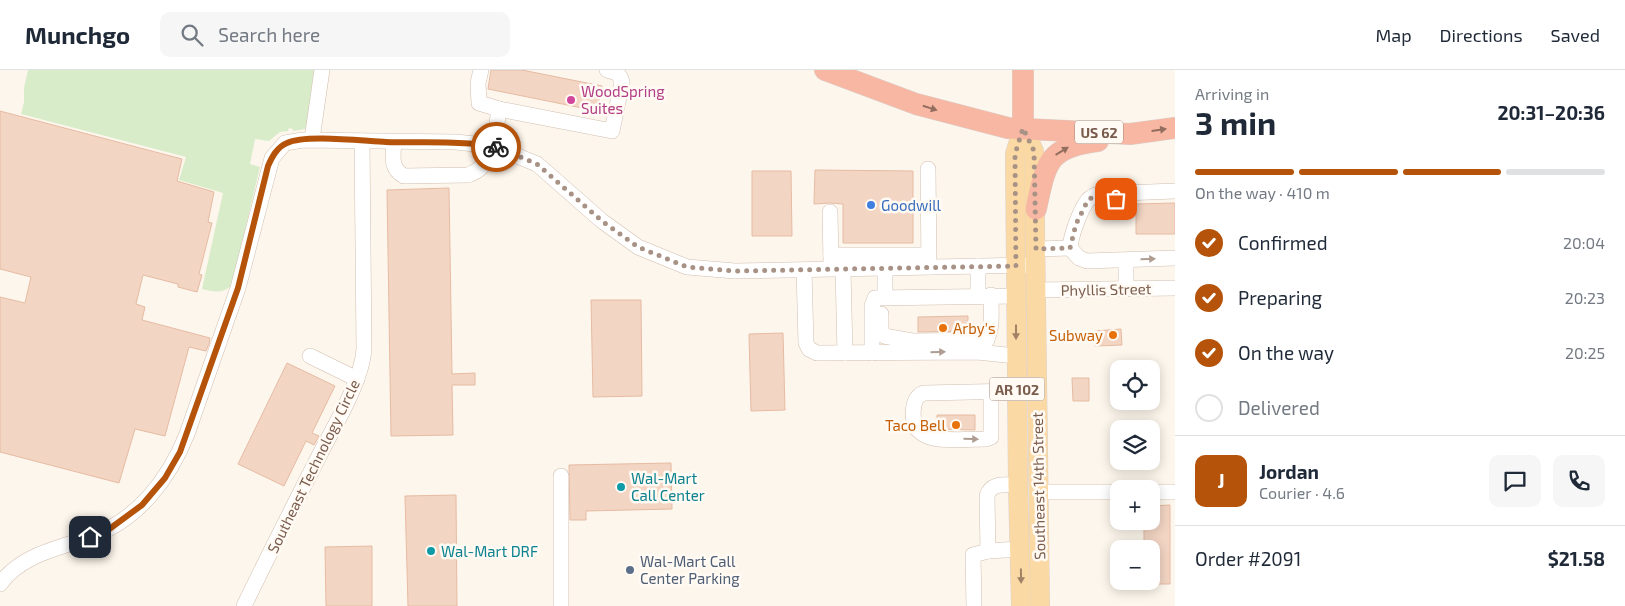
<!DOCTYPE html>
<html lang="en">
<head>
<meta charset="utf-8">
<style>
  body { margin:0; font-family:"Exo 2",sans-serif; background:#f6f6f7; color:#1f2937; height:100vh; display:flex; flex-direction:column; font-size:19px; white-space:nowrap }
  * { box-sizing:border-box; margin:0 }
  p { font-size:16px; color:#747a83 }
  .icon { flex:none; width:28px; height:28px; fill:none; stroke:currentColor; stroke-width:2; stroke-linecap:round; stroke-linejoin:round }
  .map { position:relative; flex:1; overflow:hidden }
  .panel { display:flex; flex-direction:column; background:#fff; width:450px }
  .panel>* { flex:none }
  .tools { position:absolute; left:1110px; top:290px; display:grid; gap:10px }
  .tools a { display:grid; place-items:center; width:50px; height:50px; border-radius:10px; background:#fff; box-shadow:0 2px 12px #0003; font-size:25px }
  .pin { position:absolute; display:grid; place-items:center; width:42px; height:42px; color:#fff; margin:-21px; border-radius:10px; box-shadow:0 2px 8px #0006 }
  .courier { position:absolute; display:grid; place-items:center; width:50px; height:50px; margin:-25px; border:4px solid #b45309; border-radius:50%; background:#fff; color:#222; box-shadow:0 1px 6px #0007 }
  .head em { font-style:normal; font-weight:700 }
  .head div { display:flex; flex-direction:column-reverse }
  .head { display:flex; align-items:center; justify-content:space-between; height:85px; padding:0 20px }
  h1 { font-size:32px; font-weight:700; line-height:38px }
  .bar { display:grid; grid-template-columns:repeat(4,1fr); gap:8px 5px; align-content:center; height:60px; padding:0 20px }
  .bar i { height:6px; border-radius:4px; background:#e0e1e3 }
  .bar .on { background:#b45309 }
  .bar p { grid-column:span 4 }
  .line { display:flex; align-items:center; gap:12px; padding:0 20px; border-top:1px solid #e0e1e3 }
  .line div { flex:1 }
  .round { display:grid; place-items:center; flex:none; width:52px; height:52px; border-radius:10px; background:#f6f6f7 }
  ol { padding:0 20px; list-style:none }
  li { display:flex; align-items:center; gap:15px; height:55px }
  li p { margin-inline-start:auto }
  li .icon { padding:5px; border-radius:50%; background:#b45309; color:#fff; stroke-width:4 }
  li:last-child { color:#747a83 }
  li i { width:28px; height:28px; border:2px solid #e0e1e3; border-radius:50% }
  header { display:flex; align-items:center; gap:30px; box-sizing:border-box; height:70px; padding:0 25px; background:#fff; border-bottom:1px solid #e0e1e3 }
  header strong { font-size:24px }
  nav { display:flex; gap:28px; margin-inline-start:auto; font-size:18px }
  .search { width:350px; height:45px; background:#f6f6f7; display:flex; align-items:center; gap:12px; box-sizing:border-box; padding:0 18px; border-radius:10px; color:#747a83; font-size:19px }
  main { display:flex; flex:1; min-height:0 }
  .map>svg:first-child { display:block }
  .green { fill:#d8ecc9 }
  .building { fill:#f3d5c3; stroke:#e6bba3 }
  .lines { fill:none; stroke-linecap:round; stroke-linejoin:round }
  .minor-casing { stroke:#d1beb0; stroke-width:16 }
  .major-casing { stroke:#dad1cd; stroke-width:20 }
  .highway-casing { stroke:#dad1cd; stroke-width:22 }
  .minor { stroke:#fff; stroke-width:15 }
  .major { stroke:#fbd9a5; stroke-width:19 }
  .highway { stroke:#f7b7a3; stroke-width:21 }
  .oneway { fill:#936e5e }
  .oneway2 { fill:#af9d94 }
  .oneway3 { fill:#a18267 }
  .done { stroke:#a89285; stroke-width:5; stroke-dasharray:0 9 }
  .route { stroke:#b45309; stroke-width:6 }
  .hotel-dot { fill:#d1479c; stroke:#fffaf3; stroke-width:2 }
  .shop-dot { fill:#3f7fe0; stroke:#fffaf3; stroke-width:2 }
  .food-dot { fill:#e8710a; stroke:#fffaf3; stroke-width:2 }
  .culture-dot { fill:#0f9aa8; stroke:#fffaf3; stroke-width:2 }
  .service-dot { fill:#5c6f8a; stroke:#fffaf3; stroke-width:2 }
  .labels { text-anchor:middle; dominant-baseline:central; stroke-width:5; stroke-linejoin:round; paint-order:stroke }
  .shield { fill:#fffaf3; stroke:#a28b7f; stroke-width:1 }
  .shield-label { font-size:14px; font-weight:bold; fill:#7a5c4d }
  .hotel-label { font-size:15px; fill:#b23c85; stroke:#fffaf3; text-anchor:start }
  .shop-label { font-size:15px; fill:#366cbe; stroke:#fffaf3; text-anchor:start }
  .street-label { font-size:15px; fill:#7a5c4d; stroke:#fffaf3 }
  .food-label { font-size:15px; fill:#c56008; stroke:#fffaf3; text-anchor:end }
  .culture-label { font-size:15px; fill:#0d838f; stroke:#fffaf3; text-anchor:start }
  .service-label { font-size:15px; fill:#4e5e75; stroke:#fffaf3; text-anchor:start }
</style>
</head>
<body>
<header>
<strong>Munchgo</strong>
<div class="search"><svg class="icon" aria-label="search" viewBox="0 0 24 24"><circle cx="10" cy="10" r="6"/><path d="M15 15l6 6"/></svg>Search here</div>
<nav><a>Map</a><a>Directions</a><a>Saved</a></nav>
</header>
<main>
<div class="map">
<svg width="1175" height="536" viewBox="0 0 1175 536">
  <rect width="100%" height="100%" fill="#fdf6ec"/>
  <!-- green -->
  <path class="green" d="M28,0H314L307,54L305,59L293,61V59L289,58L288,61L280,62L269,71L255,69L250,94L260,97L232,215C223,224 214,222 202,219L223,123L179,110L186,87L21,44L24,32V18Z"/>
  <!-- building -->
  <g class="building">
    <polygon points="491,0 522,0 602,16 597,41 488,19"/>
    <polygon points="0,41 182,89 177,111 214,122 208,152 212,153 199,204 202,205 197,222 178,217 178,214 143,205 136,234 145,237 142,250 210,268 209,274 206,281 189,277 165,366 135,359 119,413 0,382 0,227 25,233 31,207 0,199"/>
    <polygon points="815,100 913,101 913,173 843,173 843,134 830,133 814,134"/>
    <polygon points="752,101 791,101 792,166 752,166"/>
    <polygon points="449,118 452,304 475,303 475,315 452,315 453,365 391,366 387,120"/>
    <polygon points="1175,133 1175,164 1136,164 1136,134"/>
    <polygon points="591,230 641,230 642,326 593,327"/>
    <polygon points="968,246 968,261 918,262 918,247"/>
    <polygon points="1121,259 1122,275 1095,276 1095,261"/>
    <polygon points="783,263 785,340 751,341 749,264"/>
    <polygon points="287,293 335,316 312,363 319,366 314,375 306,371 284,416 238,394"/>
    <polygon points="1072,308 1089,308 1089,331 1073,331"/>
    <polygon points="937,345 975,345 975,360 937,359"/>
    <polygon points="671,393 672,439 586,441 586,450 570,450 569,395"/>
    <polygon points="456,425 457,536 408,536 405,426"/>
    <polygon points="1170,435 1170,514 1151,514 1151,479 1144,479 1144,451 1151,451 1151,436"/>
    <polygon points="372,476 372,536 326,536 325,477"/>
  </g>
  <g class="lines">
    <!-- minor casing -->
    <g class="minor-casing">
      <g id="minor">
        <path d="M481,0L478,13L479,33L499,39L612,61L622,12C620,3 615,2 607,0"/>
        <polyline points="312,69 322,0"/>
        <path d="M394,72C393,85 390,99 404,106L468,105C496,96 495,63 499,39"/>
        <polyline points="928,99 929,197"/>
        <path d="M1175,121L1099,124C1095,125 1091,127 1088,130C1080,140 1071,165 1070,178L1079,188L1087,191L1175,188"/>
        <polyline points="830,142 831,193"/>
        <polyline points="1036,179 1070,178"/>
        <polyline points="831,185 928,185"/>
        <polyline points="1126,190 1126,219"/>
        <polyline points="978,196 978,225"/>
        <polyline points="843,199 845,283"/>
        <polyline points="804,200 806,273 809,279 817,283 977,282 1016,286"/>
        <polyline points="1036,220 1175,218"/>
        <polyline points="885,227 885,198"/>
        <polyline points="881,244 881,260 884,266 912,271 987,270"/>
        <path d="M982,277C994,263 991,243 991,225"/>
        <polyline points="872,283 872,236 875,228 1016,226"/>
        <polyline points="310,286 357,309"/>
        <path d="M991,322V367L986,369C971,369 939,372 927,366C924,365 919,361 917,359C911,351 911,324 925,323L1017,321L1027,324"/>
        <path d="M1018,415C1005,415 991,412 987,426L988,481L1020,479"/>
        <polyline points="1038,422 1119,422"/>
        <polyline points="1151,422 1175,422"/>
        <path d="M0,514C22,484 58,479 90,467C138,450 169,409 187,364L238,218L272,88L285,73L303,70L456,72L493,76L537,94L602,151L638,177L687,197L735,201L1036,195"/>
        <path d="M244,536C268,486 293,437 318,388C333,358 362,312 364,279L362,71"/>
        <polyline points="561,536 561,406"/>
        <polyline points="974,536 973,485 988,481"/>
      </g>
    </g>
    <!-- major casing -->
    <g class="major-casing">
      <g id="major">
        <polyline points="1023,58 1034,81 1040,536"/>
        <polyline points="1021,536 1018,415 1015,84 1023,58"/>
      </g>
    </g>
    <!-- highway casing -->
    <g class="highway-casing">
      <g id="highway">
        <polyline points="825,0 916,34 1008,58 1130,64 1175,58"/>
        <polyline points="1023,0 1023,58"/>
        <path d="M1036,139C1046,93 1047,77 1098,71"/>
      </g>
    </g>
    <!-- minor -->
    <use href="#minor" class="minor"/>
    <!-- major -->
    <use href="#major" class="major"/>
    <!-- highway -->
    <use href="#highway" class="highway"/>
  </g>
  <!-- one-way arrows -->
  <defs><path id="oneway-solid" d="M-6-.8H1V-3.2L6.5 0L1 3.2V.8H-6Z" transform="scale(1.25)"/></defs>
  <g class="oneway">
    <use href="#oneway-solid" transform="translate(930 38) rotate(17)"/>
    <use href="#oneway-solid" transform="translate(1159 60) rotate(-8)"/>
    <use href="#oneway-solid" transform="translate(1062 81) rotate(-31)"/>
  </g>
  <g class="oneway2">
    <use href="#oneway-solid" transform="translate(1148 189) rotate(-2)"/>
    <use href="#oneway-solid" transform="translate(938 282) rotate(-1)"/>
    <use href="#oneway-solid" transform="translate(971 369) rotate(1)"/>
  </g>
  <g class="oneway3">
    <use href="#oneway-solid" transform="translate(1016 262) rotate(90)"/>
    <use href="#oneway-solid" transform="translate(1021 506) rotate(89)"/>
  </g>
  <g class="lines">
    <!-- done -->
    <polyline class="done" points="496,77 537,94 602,151 638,177 687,197 735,201 1016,196 1015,84 1023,58 1034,81 1036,179 1070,178 1076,154 1088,130 1098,124 1116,129"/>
    <!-- route -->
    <path class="route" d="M90,467L108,460L142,435L165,408L180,382L238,218L268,96C272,87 277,77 287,73C305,64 363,71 386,72C415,73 444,71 474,74C481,75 489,75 496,77"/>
  </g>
  <!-- markers -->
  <circle class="hotel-dot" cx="571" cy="30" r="5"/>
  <circle class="shop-dot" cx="871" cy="135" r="5"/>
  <g class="food-dot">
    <circle cx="943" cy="258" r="5"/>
    <circle cx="1113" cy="265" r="5"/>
    <circle cx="956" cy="355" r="5"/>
  </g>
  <g class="culture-dot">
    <circle cx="621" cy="417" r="5"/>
    <circle cx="431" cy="481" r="5"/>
  </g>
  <circle class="service-dot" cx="630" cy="500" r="5"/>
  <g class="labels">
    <!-- shield labels -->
    <g class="shield">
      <rect x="1075" y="50.5" width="48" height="23" rx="4"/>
      <rect x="989.5" y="307.5" width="55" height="23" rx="4"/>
    </g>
    <g class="shield-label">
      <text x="1099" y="62">US 62</text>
      <text x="1017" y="319">AR 102</text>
    </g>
    <!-- hotel labels -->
    <g class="hotel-label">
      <text x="581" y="21">WoodSpring<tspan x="581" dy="17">Suites</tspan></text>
    </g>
    <!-- shop labels -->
    <g class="shop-label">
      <text x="881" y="135">Goodwill</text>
    </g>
    <!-- street labels -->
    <g class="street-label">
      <text transform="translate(1106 219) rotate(-1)">Phyllis Street</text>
      <text transform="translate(313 396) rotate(-64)">Southeast Technology Circle</text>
      <text transform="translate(1038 416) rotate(-91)">Southeast 14th Street</text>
    </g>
    <!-- food labels -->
    <g class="food-label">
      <text x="953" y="258" text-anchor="start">Arby's</text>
      <text x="1103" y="265">Subway</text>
      <text x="946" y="355">Taco Bell</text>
    </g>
    <!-- culture labels -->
    <g class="culture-label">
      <text x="631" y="408">Wal-Mart<tspan x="631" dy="17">Call Center</tspan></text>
      <text x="441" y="481">Wal-Mart DRF</text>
    </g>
    <!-- service labels -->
    <g class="service-label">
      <text x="640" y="491">Wal-Mart Call<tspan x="640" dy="17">Center Parking</tspan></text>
    </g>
  </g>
</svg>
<div class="tools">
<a><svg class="icon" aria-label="locate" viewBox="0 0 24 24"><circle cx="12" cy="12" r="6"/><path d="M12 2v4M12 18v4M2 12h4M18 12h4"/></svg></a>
<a><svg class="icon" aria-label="layers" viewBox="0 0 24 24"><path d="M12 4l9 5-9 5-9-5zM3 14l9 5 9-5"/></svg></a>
<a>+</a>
<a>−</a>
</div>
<div class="pin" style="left:1116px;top:129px;background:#ea580c"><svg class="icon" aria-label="bag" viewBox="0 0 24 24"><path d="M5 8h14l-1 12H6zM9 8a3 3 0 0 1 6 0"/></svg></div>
<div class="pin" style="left:90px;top:467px;background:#1f2937"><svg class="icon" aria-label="home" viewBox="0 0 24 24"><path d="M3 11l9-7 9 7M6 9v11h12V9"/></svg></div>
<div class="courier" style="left:496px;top:77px"><svg class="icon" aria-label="bike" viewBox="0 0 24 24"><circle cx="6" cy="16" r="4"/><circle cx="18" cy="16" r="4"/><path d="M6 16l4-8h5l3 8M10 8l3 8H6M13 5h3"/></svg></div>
</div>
<section class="panel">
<div class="head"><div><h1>3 min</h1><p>Arriving in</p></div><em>20:31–20:36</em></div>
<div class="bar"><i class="on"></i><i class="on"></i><i class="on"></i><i></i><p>On the way · 410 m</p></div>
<ol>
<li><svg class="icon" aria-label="check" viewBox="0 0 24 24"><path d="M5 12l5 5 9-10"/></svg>Confirmed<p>20:04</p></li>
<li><svg class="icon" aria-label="check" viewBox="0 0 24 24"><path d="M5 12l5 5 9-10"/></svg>Preparing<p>20:23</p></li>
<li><svg class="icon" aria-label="check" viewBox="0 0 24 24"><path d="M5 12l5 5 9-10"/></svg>On the way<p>20:25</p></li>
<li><i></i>Delivered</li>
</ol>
<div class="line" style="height:90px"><b class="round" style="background:#b45309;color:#fff">J</b><div><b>Jordan</b><p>Courier · 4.6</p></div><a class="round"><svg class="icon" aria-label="chat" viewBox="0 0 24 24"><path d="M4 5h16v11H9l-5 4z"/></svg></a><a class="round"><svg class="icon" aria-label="phone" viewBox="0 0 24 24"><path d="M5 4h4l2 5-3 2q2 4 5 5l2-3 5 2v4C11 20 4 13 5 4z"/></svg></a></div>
<div class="line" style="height:65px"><div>Order #2091</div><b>$21.58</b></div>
</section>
</main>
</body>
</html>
